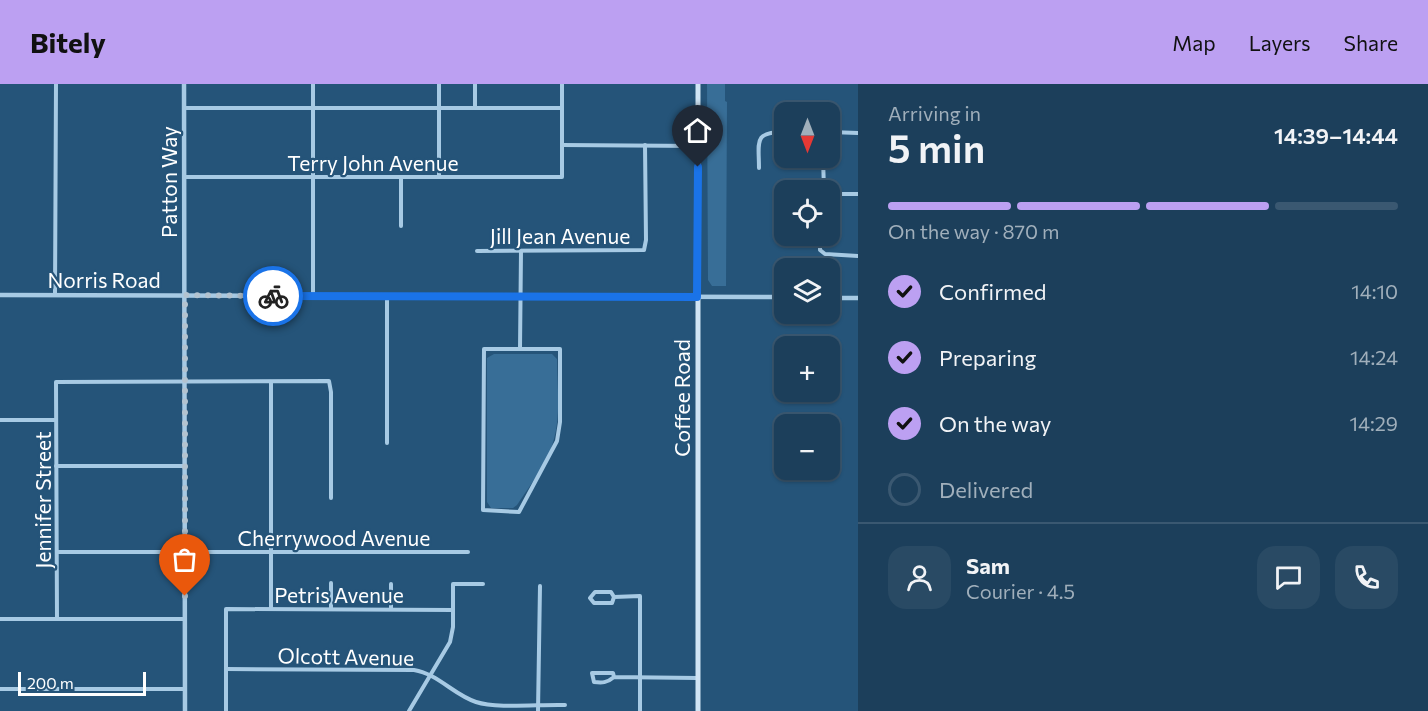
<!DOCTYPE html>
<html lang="en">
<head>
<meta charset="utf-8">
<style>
  body { margin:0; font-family:Commissioner,sans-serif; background:#294a64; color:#f1f3f6; height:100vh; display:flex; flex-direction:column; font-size:22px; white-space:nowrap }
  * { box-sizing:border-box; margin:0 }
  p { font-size:20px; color:#a0afbb }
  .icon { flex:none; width:33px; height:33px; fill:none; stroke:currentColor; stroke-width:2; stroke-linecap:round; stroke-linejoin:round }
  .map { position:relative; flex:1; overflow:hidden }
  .drawer { display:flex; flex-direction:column; background:#1c3f5b; width:570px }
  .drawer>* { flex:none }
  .needle { width:39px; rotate:180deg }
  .controls { position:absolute; left:774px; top:18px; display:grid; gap:12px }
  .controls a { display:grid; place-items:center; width:66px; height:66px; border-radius:12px; background:#1c3f5b; box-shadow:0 2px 4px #0004,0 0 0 2px #3a5871; font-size:30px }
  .scale { position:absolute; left:18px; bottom:15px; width:128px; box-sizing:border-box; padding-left:6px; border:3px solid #fff; border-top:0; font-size:16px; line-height:21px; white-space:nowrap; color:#fff; -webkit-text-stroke:4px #255479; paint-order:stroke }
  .pin { position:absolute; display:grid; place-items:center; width:51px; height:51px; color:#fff; margin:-62px -26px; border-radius:50% 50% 50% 0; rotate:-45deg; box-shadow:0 0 6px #0007 }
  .pin .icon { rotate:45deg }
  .courier { position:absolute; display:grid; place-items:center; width:60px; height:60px; margin:-30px; border:4px solid #1a73e8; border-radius:50%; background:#fff; color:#222; box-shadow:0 2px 8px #0007 }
  .summary em { font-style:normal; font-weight:600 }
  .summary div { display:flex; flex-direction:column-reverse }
  .summary { display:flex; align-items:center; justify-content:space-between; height:102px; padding:0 30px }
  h1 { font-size:39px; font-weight:600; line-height:45px }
  .bar { display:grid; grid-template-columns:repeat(4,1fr); gap:9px 6px; align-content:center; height:72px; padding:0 30px }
  .bar i { height:8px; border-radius:4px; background:#3a5871 }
  .bar .active { background:#bca0f2 }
  .bar p { grid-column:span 4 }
  .line { display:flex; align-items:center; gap:15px; padding:0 30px; border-top:2px solid #3a5871 }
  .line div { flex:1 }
  .round { display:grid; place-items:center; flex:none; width:63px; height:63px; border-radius:18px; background:#294a64 }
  ol { padding:0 30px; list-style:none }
  li { display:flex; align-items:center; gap:18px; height:66px }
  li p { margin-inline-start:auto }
  li .icon { padding:6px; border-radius:50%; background:#bca0f2; color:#111; stroke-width:4 }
  li:last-child { color:#a0afbb }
  li i { width:33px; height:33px; border:3px solid #3a5871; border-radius:50% }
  header { display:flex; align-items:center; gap:36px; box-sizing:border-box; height:84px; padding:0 30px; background:#bca0f2; color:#111 }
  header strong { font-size:28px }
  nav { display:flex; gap:33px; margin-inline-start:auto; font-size:21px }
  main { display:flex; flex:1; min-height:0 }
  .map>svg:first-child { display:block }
  .green { fill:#386e97 }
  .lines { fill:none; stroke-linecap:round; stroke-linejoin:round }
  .minor { stroke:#a7cae4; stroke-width:4 }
  .tertiary { stroke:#a7cae4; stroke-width:4.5 }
  .secondary { stroke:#d0e4f4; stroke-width:5 }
  .done { stroke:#b3c3d0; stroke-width:6; stroke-dasharray:0 10.8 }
  .route { stroke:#1a73e8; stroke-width:8 }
  .labels { text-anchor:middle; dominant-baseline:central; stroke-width:4.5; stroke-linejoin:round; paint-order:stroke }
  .street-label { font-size:21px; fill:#fff; stroke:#255479 }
</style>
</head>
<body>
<header>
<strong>Bitely</strong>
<nav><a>Map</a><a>Layers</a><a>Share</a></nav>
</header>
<main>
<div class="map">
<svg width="858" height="627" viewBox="0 0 858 627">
  <rect width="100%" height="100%" fill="#255479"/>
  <!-- green -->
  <g class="green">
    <polygon points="707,0 725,0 725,17 727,18 726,202 712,202 708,196"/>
    <path d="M494,270H552L557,275C557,301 561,330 554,355C548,379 530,401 517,421L513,424H491L487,418V274Z"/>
  </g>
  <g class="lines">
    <!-- minor -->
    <g class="minor">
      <polyline points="313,0 313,212"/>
      <polyline points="439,0 439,93"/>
      <polyline points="185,24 562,24"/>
      <polyline points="475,24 475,0"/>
      <polyline points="830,48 858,49"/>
      <polyline points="562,61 698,62"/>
      <polyline points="823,74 824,106"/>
      <path d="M759,84C759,58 753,48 784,48"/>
      <polyline points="185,93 562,93 562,0"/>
      <polyline points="401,93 401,142"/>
      <polyline points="830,110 858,110"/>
      <polyline points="820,152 820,166 825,170 858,172"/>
      <polyline points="477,167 644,166 646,156 645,61"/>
      <polyline points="55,211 56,0"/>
      <polyline points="387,212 387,359"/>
      <polygon points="484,265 560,265 560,338 557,357 519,428 483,426"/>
      <polyline points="520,265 521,167"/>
      <polyline points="271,298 271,525"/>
      <polyline points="0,336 56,336"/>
      <polyline points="56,382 185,382"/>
      <polyline points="57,468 468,468"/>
      <polyline points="614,513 611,508 595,508 590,514 594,519 612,519 614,513 640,512 640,627"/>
      <polyline points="331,525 331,499"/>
      <polyline points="391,525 391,500"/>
      <polyline points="0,535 185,535"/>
      <polyline points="57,535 56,298 329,297 331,308 331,414"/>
      <path d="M226,585L414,586C438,590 454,611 476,618C497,625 541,620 565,621"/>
      <path d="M614,593L613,589H592L594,598C602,599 607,599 614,593L697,594"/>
      <polyline points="0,605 185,605"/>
      <polyline points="226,627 226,525 453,526"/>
      <polyline points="409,627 450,558 453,543 453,500 483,500"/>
      <polyline points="538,627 540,502"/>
    </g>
    <!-- tertiary -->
    <g class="tertiary">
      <polyline points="184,0 185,627"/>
      <polyline points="0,211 784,213"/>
      <polyline points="830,214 858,214"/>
    </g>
    <!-- secondary -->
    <polyline class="secondary" points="698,627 698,0"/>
  </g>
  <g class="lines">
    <!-- done -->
    <polyline class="done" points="185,512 185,211 273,212"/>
    <!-- route -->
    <polyline class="route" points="273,212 697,213 698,83"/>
  </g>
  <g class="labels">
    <!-- street labels -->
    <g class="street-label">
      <text x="373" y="78">Terry John Avenue</text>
      <text transform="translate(168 98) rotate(-90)">Patton Way</text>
      <text x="560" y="151">Jill Jean Avenue</text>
      <text x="104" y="195">Norris Road</text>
      <text transform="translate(681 314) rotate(-90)">Coffee Road</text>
      <text transform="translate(42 416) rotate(-90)">Jennifer Street</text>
      <text x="334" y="453">Cherrywood Avenue</text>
      <text x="339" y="510">Petris Avenue</text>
      <text transform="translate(346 572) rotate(1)">Olcott Avenue</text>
    </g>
  </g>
</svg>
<div class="controls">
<a><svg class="needle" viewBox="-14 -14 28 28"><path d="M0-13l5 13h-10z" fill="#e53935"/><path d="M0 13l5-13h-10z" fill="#a0afbb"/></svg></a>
<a><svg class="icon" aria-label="locate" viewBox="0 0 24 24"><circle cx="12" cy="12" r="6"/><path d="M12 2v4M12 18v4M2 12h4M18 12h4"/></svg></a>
<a><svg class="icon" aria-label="layers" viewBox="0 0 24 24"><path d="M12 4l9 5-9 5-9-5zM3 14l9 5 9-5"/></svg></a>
<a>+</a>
<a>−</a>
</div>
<div class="scale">200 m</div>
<div class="pin" style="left:185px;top:512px;background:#ea580c"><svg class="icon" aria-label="bag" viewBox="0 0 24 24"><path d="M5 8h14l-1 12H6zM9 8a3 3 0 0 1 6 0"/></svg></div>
<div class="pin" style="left:698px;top:83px;background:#1f2937"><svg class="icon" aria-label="home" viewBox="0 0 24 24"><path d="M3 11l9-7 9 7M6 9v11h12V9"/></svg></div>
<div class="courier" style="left:273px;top:212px"><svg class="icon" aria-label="bike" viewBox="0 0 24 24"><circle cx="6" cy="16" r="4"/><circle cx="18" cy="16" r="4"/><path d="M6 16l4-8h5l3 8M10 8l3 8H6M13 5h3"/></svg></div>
</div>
<section class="drawer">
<div class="summary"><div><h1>5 min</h1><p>Arriving in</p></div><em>14:39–14:44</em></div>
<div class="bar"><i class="active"></i><i class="active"></i><i class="active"></i><i></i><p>On the way · 870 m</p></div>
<ol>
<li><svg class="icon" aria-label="check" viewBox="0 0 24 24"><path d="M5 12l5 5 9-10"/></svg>Confirmed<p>14:10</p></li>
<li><svg class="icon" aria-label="check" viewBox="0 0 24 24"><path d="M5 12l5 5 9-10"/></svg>Preparing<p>14:24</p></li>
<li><svg class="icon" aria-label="check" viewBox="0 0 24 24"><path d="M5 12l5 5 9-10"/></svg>On the way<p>14:29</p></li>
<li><i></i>Delivered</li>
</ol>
<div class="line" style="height:108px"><a class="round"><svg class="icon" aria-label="person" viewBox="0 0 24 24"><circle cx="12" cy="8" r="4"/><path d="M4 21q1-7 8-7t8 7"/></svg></a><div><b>Sam</b><p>Courier · 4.5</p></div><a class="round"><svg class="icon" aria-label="chat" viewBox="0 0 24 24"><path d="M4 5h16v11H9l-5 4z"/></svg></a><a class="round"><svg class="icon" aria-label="phone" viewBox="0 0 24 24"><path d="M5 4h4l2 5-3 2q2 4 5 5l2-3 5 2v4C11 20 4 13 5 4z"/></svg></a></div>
</section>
</main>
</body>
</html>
